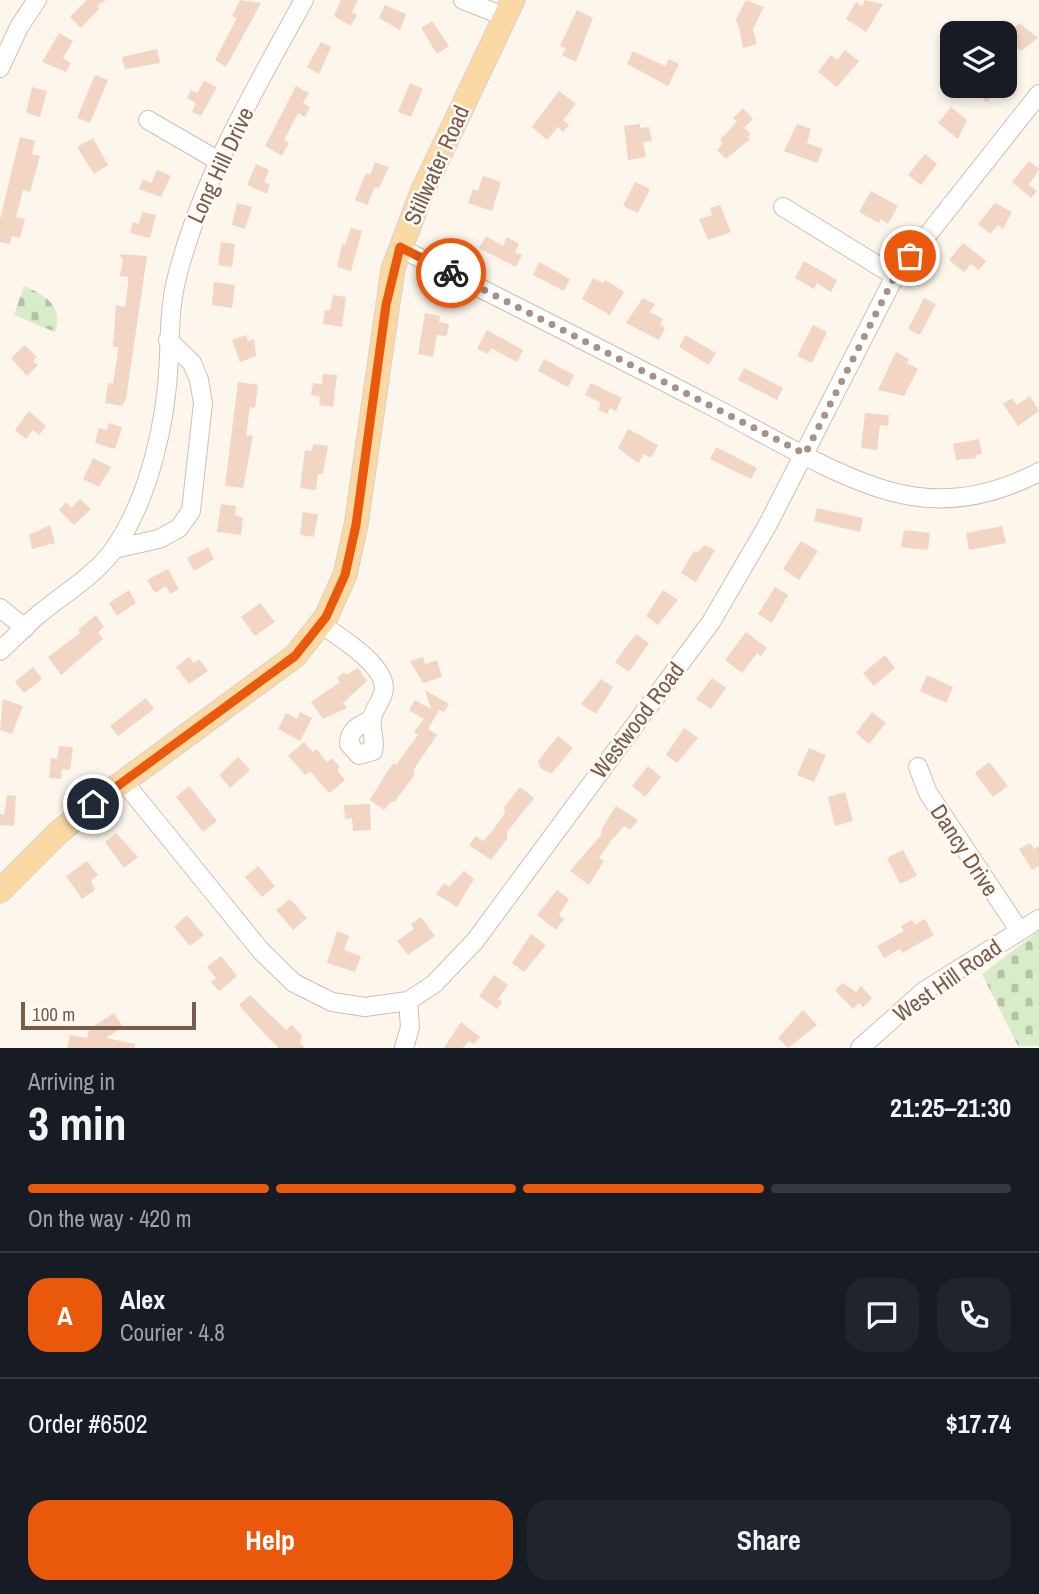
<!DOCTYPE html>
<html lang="en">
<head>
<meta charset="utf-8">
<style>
  body { margin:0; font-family:"Archivo Narrow",sans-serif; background:#20242c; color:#f1f3f6; height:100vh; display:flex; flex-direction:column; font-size:26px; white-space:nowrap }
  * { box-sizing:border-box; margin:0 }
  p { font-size:23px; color:#9ea1a6 }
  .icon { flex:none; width:38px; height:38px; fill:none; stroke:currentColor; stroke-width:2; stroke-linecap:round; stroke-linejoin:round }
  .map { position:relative; height:1048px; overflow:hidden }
  .drawer { display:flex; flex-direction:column; background:#171b24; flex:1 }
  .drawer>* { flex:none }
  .controls { position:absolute; left:940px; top:21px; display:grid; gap:14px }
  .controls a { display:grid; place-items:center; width:77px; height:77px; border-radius:14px; background:#171b24; box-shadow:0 4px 10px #0003; font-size:35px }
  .scale { position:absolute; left:21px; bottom:18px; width:175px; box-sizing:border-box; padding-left:7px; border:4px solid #7a5c4d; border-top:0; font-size:19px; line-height:24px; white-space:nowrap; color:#7a5c4d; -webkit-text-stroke:5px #fffaf3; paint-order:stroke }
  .pin { position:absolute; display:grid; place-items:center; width:60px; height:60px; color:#fff; margin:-30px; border:4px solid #fff; border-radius:50%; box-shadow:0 2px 7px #0007 }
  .courier { position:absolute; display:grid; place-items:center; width:70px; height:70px; margin:-35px; border:5px solid #ea580c; border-radius:50%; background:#fff; color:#222; box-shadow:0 2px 9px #0007 }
  .summary em { font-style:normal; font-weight:800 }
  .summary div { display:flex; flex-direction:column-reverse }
  .summary { display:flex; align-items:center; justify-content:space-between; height:119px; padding:0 28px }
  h1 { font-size:46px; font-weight:800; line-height:52px }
  .bar { display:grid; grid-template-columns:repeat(4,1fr); gap:10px 7px; align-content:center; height:84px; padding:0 28px }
  .bar i { height:9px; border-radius:5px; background:#363941 }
  .bar .on { background:#ea580c }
  .bar p { grid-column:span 4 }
  .line { display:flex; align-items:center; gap:18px; padding:0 28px; border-top:2px solid #363941 }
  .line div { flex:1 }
  .round { display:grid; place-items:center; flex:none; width:74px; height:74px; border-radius:21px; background:#20242c }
  .cta { display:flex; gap:14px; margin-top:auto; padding:14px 28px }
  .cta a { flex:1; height:80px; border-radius:21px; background:#ea580c; color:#fff; font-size:28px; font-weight:800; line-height:80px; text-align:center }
  .cta a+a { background:#20242c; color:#f1f3f6 }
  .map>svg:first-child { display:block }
  .cemetery { fill:url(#cemetery-stones) }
  .building { fill:#f3d5c3 }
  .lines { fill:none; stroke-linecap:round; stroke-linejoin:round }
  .minor-casing { stroke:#d1beb0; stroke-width:20 }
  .major-casing { stroke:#dad1cd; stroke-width:25 }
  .minor { stroke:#fff; stroke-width:18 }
  .major { stroke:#fbd9a5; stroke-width:23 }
  .done { stroke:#a89285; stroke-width:7; stroke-dasharray:0 12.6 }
  .route { stroke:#ea580c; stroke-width:9 }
  .labels { text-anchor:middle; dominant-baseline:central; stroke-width:5; stroke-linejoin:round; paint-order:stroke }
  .street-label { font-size:23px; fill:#7a5c4d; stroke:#fffaf3 }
</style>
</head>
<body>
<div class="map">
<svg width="1039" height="1048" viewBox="0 0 1039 1048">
  <defs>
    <pattern id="cemetery-stones" width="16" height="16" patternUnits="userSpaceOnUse" patternTransform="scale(1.75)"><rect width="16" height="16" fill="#d8ecc9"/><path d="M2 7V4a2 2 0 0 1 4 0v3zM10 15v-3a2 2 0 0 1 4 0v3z" fill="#b4c2a5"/></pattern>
  </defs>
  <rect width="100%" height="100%" fill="#fdf6ec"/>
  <!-- cemetery -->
  <g class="cemetery">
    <path d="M24,286C45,295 64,306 55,332L14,315Z"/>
    <polygon points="1039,931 1039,1046 1018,1046 982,974"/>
  </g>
  <!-- building -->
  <g class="building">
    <polygon points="87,0 106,0 97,6 99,9 81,28 70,17"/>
    <polygon points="240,0 261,3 226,67 215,60 237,18 232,16"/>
    <polygon points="341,0 358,0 352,12 357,15 351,26 334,16"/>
    <polygon points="746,0 764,7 753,29 757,44 743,48 738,23 735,21"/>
    <polygon points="865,0 883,4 866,32 846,19 856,2 862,6"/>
    <polygon points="385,5 406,14 400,30 379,18"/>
    <polygon points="577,10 593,18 576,62 562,55 566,48 560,46"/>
    <polygon points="432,21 449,46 437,54 421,28"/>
    <polygon points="1019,23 1038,38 1021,51 1016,47 1004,62 1004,40"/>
    <polygon points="59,33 73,41 63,58 71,63 66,72 42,62"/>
    <polygon points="321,42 331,47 319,74 307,67"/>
    <polygon points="157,49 160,63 125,69 122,57"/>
    <polygon points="845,50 859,61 837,87 818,72 831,55 837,60"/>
    <polygon points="633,51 665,66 669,59 679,64 668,86 627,64"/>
    <polygon points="95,75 108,80 90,123 77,118"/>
    <polygon points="204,81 217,87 201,116 192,112 196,103 187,98 191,90 197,93"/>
    <polygon points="410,83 423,89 411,117 398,112"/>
    <polygon points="296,86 309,93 303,103 310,107 305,117 298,113 284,140 289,143 282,156 265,146"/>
    <polygon points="967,86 1000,86 987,102"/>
    <polygon points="32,87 47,91 40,117 26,113"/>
    <polygon points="559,91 576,104 563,120 569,125 563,132 558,127 547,140 532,127"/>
    <polygon points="951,107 967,120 958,139 938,123"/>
    <polygon points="743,108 753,119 744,128 751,134 747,137 750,139 726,159 717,150 723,143 720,140 737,121 733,118"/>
    <polygon points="640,124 640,128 649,127 652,141 643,142 646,157 628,160 624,126"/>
    <polygon points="797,124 811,129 807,143 823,149 817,163 784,151"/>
    <polygon points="20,137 35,141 32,154 40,156 30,192 23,190 16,217 25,219 20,238 12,236 10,244 0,242 0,219"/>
    <polygon points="93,138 108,165 94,174 77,147"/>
    <polygon points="925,154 937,164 921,185 908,175"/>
    <polygon points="1029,161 1039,169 1029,185 1037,191 1031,198 1012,182"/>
    <polygon points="375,162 389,167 379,188 375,187 367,205 355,200 366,173 370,175"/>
    <polygon points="256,164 269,170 264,182 270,185 267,194 247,185"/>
    <polygon points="157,170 171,176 161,197 139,189 143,179 151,183"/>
    <polygon points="483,176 501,182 492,211 468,203 473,189 478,191"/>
    <polygon points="635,182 650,189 638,213 623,206"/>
    <polygon points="871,191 898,206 888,224 881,219 879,223 859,212"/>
    <polygon points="237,203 252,207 245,229 232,225"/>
    <polygon points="995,203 1012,212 1003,229 998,225 990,234 978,224"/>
    <polygon points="720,205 731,232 708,240 699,219 712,215 710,208"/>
    <polygon points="142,212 156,215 150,238 130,233 133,222 139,224"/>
    <polygon points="351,228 362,231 351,271 337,267 342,244 345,245"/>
    <polygon points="486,236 503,246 507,237 519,244 515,252 522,255 516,267 479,248"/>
    <polygon points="221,242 235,244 232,267 218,265"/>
    <polygon points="963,243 986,261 979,270 971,264 964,272 949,260"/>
    <polygon points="119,254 147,256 126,399 122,406 105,403 108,383 113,384 117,359 118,347 113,347 116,305 125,307 128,284 128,277 120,276 123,260"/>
    <polygon points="804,261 837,280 831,292 817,283 814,289 795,278"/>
    <polygon points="539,262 570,279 564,291 533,275"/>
    <polygon points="593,278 603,283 605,280 624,292 610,315 582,299"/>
    <polygon points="214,282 235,285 232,308 212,305"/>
    <polygon points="333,295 346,297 342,327 323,324 325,310 330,311"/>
    <polygon points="643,298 655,304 650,312 663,319 660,325 665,328 659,340 626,323"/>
    <polygon points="924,298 936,304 920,335 908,329"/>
    <polygon points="425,313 440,316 439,322 449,324 447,336 437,335 433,357 418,354"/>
    <polygon points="813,325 827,332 812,363 797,356"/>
    <polygon points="487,330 523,350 517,362 491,348 488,354 477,349"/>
    <polygon points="246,335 248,341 254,339 256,356 240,362 232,340"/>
    <polygon points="685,335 716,353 709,365 679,347"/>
    <polygon points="25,345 37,357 33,361 38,365 27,376 11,358"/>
    <polygon points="896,352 909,359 907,363 918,369 904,396 878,390"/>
    <polygon points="544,359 574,375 568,387 538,371"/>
    <polygon points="744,368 783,388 777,400 738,380"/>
    <polygon points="323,374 337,375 333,407 319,405 320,397 311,395 313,383 322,384"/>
    <polygon points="238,382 258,385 255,408 250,407 246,435 253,436 243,488 225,486"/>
    <polygon points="591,383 622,398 616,411 610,408 607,414 598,410 601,403 585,395"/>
    <polygon points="1030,396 1039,411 1018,426 1003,404 1012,398 1017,405"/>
    <polygon points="29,411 46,426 39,435 33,430 26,439 15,430"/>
    <polygon points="865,413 889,415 888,426 880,425 877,450 861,448"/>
    <polygon points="108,423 122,427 115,449 95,443 99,428 107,430"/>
    <polygon points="628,429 658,445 651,458 644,454 638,463 618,448"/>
    <polygon points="979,439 982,454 975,455 976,458 956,460 953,444"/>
    <polygon points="313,444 328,446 323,474 318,474 316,490 300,488 305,450 312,451"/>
    <polygon points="716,447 757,468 751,479 710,459"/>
    <polygon points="93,458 111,467 99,487 83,479"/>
    <polygon points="80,499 91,509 74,525 59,510 66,502 71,508"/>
    <polygon points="221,504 236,506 235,515 243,518 241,535 217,532"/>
    <polygon points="817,508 863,518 860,532 814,521"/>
    <polygon points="303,512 318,514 314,537 300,535"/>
    <polygon points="50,525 55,543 32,549 29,535"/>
    <polygon points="1002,526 1006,543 969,550 966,533"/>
    <polygon points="904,530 930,533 928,550 901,547"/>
    <polygon points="801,541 818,551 799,580 783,569"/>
    <polygon points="705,545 715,550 696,582 681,573 694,551 697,553"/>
    <polygon points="208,547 214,559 194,571 187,558"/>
    <polygon points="168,569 179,589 170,594 166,586 155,593 147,580"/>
    <polygon points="775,587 788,595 772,623 758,614"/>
    <polygon points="129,590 136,603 117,616 109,603"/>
    <polygon points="663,590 678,600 658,625 646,616"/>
    <polygon points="260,603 275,622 255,636 241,617"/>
    <polygon points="96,615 104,627 98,632 103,639 61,675 48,657 80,633 78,630"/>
    <polygon points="746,632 767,648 761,656 757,653 742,673 725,660"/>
    <polygon points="636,634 649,643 629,672 615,662"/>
    <polygon points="885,655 895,668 874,686 863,673"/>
    <polygon points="189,657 194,663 199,659 208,671 189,684 176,667"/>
    <polygon points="423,657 425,664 437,660 442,677 423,683 410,661"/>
    <polygon points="33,667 42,679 24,693 15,682"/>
    <polygon points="358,668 367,681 343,703 347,708 323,719 311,702 340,682 337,678 344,672 346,675"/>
    <polygon points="927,675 953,687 946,703 920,691"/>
    <polygon points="712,678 726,688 711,709 696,699"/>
    <polygon points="601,679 613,687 596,714 581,704"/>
    <polygon points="425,690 449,704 444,712 439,710 428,729 437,735 414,769 414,776 395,801 389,803 384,810 370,800 387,772 394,763 396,765 418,735 414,732 424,719 409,710 415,700 431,709"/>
    <polygon points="146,698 154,709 118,736 110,726"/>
    <polygon points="3,699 23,706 12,734 0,730"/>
    <polygon points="300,712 312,718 300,741 278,729 286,713 297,719"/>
    <polygon points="872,712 886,723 869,744 856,733"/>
    <polygon points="684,728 698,738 677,763 666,755"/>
    <polygon points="558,736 573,748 551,774 540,768 538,761"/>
    <polygon points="304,742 313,752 316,749 327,762 332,758 340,767 337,770 345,780 331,792 328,792 310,771 305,775 288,756"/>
    <polygon points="59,746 73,747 70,770 62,769 61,779 49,778 51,758 57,759"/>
    <polygon points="809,748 826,755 814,782 797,775"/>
    <polygon points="238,757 250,770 230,788 219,775"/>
    <polygon points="989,762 1008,786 993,797 975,773"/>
    <polygon points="648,766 661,777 645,797 632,786"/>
    <polygon points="189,786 217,821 203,832 176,797"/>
    <polygon points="520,787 534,798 507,832 507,839 491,860 469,845 476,836 483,841 493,830 505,813 504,807"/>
    <polygon points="845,792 853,821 835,826 828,797"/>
    <polygon points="7,795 16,796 14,826 0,825 0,814 4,815"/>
    <polygon points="370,804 371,830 353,831 352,818 345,819 344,805"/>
    <polygon points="616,806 638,820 630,830 624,826 611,841 599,858 604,861 589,885 570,871 601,835 602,828"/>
    <polygon points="116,833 138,857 124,868 105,842"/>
    <polygon points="1030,843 1034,849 1039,846 1039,866 1032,870 1019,849"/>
    <polygon points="903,850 917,876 900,884 887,858"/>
    <polygon points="87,861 98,875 91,880 95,890 82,899 66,876"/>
    <polygon points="258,866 275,886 262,897 245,877"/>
    <polygon points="464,871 474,879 457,907 436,894 444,883 449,887"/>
    <polygon points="557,890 569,899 559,915 564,919 556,930 537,915"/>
    <polygon points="290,899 307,918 293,930 276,910"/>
    <polygon points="187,915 204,935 190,946 174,927"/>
    <polygon points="421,917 435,936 408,955 397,941 414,929 411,924"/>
    <polygon points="925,919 934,935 902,953 900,949 884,958 877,946 904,931 901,926 912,920 915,925"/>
    <polygon points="337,931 349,936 344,950 361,956 355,972 327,963"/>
    <polygon points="531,934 546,945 524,972 512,963"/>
    <polygon points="221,956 237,976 219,991 211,982 216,978 207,967"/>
    <polygon points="494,975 508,985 498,999 502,1002 497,1009 479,996"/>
    <polygon points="843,983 856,992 861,986 872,998 863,1007 859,1003 853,1009 835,990"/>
    <polygon points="250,995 286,1030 292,1025 302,1036 300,1043 305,1048 279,1048 261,1030 239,1005"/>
    <polygon points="803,1010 817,1025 788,1048 778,1038"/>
    <polygon points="114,1013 123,1027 106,1038 135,1044 135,1048 67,1048 70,1035 87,1038 89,1029"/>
    <polygon points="461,1022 480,1037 474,1044 469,1041 463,1048 444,1048"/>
  </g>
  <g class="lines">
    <!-- minor casing -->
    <g class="minor-casing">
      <g id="minor">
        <polyline points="463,0 506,17"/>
        <polyline points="0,68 19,27 37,0"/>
        <polyline points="148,120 217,160"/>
        <polyline points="783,207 895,276"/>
        <path d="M400,248C504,300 609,353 713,407C766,434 843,482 901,494C950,505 995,495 1039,472"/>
        <polyline points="114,549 159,539 179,528 191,511 203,403 199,380 192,363 168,340"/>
        <polyline points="0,608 25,628"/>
        <path d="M321,624C339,637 385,664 384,689C383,700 373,709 372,719C370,730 376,740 373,751L359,755L349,744C349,729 360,725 372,719"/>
        <path d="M0,651C13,639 25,626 38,615C63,594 95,576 114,549C150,497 167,419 169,357C170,328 170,302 178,273C204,175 255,89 304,0"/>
        <polyline points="918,767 928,793 1019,930"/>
        <polyline points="124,782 261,951 294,983 332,1002 365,1007 408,1001 434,984 475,941 711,622 767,526 895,276 1039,94"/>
        <polyline points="404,1048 410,1027 408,1001"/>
        <polyline points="860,1048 924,991 1039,919"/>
      </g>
    </g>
    <!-- major casing -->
    <g class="major-casing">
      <polyline id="major" points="0,891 58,833 93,804 295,656 326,617 345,575 356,525 393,269 422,192 513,0"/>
    </g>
    <!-- minor -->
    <use href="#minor" class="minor"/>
    <!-- major -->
    <use href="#major" class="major"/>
  </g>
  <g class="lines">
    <!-- done -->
    <polyline class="done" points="451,273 805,454 895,276 910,256"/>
    <!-- route -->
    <polyline class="route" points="93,804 295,656 326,617 345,575 356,525 386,305 400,247 451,273"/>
  </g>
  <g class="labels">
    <!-- street labels -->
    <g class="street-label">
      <text transform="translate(220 165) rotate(-65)">Long Hill Drive</text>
      <text transform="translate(436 165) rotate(-66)">Stillwater Road</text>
      <text transform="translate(637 720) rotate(-53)">Westwood Road</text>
      <text transform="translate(965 850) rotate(57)">Dancy Drive</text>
      <text transform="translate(947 980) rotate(-35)">West Hill Road</text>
    </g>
  </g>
</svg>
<div class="controls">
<a><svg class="icon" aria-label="layers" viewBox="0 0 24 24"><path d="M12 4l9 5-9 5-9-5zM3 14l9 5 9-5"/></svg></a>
</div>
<div class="scale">100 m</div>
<div class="pin" style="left:910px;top:256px;background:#ea580c"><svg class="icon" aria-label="bag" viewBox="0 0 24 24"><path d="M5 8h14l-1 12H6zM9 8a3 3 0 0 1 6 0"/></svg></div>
<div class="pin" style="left:93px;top:804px;background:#1f2937"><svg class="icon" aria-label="home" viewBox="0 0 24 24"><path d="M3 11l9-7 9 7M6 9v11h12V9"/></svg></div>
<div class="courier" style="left:451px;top:273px"><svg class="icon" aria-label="bike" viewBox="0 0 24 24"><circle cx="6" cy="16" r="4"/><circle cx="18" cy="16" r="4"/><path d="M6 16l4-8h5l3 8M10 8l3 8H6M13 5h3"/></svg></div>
</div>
<section class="drawer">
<div class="summary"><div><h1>3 min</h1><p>Arriving in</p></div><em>21:25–21:30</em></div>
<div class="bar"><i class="on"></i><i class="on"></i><i class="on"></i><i></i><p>On the way · 420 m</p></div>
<div class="line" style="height:126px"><b class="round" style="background:#ea580c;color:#fff">A</b><div><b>Alex</b><p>Courier · 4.8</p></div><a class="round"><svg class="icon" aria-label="chat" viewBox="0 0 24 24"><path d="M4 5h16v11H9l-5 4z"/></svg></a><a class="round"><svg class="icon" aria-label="phone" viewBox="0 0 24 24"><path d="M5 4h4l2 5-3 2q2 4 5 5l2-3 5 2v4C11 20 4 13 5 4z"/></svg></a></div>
<div class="line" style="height:91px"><div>Order #6502</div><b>$17.74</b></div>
<div class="cta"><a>Help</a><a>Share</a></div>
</section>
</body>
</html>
